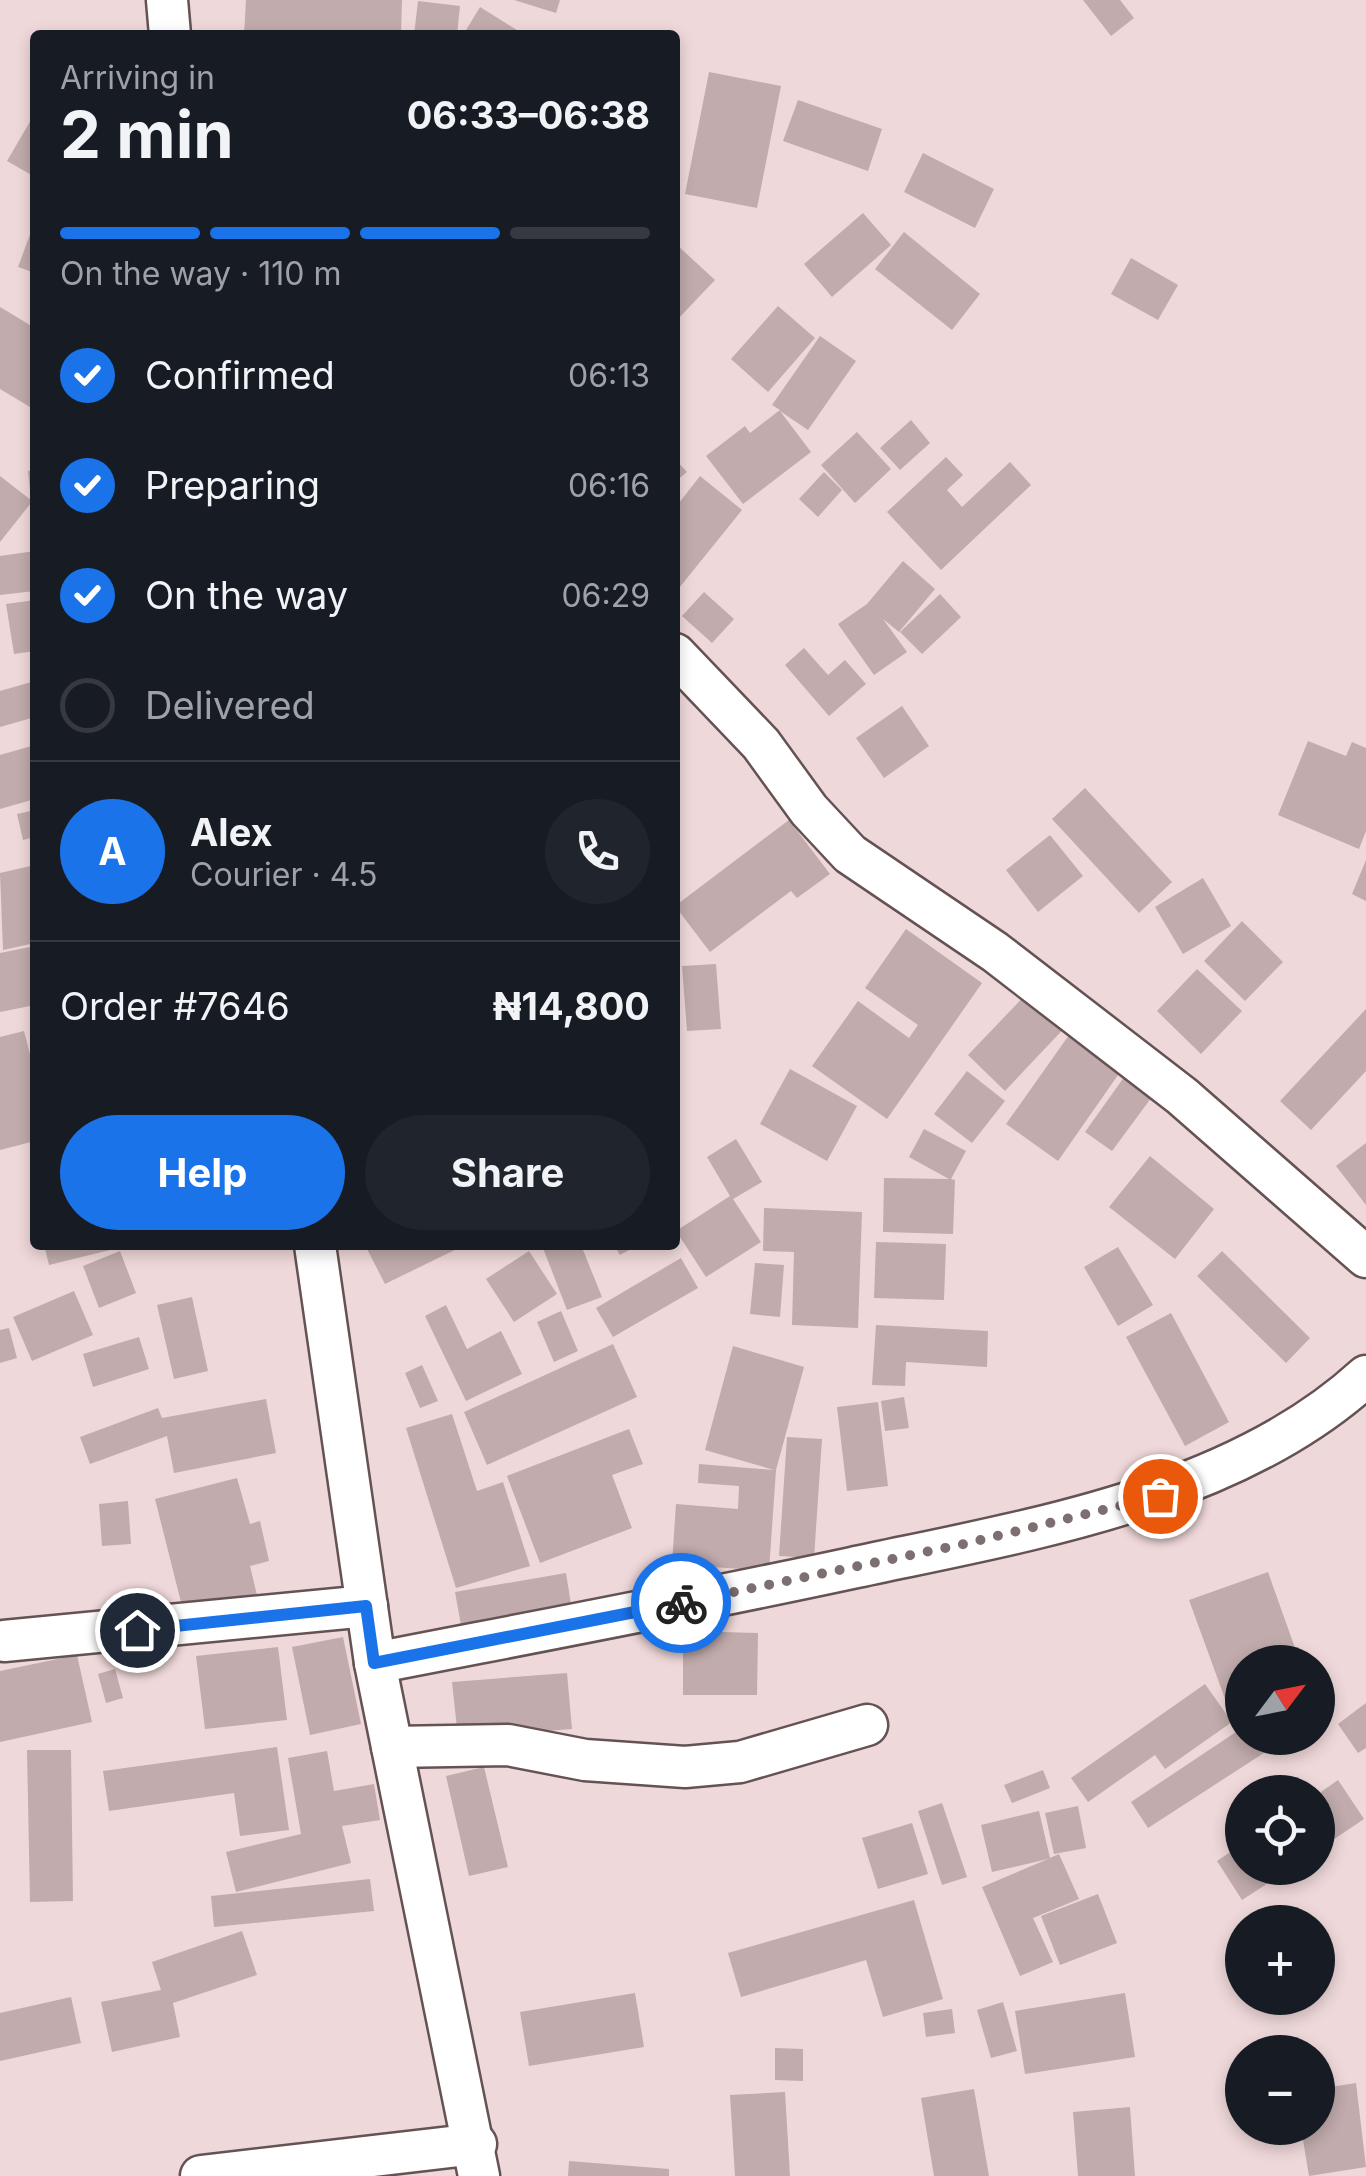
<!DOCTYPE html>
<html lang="en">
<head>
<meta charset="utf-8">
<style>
  body { margin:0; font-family:Inter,sans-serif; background:#20242c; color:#f1f3f6; height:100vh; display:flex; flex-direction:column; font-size:38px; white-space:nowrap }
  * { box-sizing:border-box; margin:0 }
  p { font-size:32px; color:#9ea1a6 }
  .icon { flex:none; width:55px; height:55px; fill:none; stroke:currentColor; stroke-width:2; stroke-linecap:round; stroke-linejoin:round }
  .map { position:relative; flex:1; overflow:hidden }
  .sheet { position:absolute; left:30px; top:30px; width:650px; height:1220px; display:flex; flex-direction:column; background:#171b24; border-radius:10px; box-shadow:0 5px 15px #0003 }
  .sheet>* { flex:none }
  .needle { width:65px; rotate:58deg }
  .tools { position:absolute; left:1225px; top:1645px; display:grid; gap:20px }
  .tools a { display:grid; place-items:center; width:110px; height:110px; border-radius:50%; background:#171b24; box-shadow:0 5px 15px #0003; font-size:50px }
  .pin { position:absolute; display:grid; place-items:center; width:85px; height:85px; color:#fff; margin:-42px; border:5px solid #fff; border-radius:50%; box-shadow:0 2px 10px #0007 }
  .courier { position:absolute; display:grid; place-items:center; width:100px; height:100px; margin:-50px; border:8px solid #1a73e8; border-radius:50%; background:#fff; color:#222; box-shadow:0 2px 12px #0007 }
  .headline em { font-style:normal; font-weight:700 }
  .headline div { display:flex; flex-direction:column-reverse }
  .headline { display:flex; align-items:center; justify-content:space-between; height:170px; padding:0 30px }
  h1 { font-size:65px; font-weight:700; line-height:75px }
  .bar { display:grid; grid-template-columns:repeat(4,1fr); gap:15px 10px; align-content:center; height:120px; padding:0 30px }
  .bar i { height:12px; border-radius:8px; background:#363941 }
  .bar .active { background:#1a73e8 }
  .bar p { grid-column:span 4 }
  .line { display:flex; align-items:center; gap:25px; padding:0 30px; border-top:2px solid #363941 }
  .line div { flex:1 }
  .round { display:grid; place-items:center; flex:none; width:105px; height:105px; border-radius:52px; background:#20242c }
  ol { padding:0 30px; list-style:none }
  li { display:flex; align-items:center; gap:30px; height:110px }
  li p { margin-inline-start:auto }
  li .icon { padding:10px; border-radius:50%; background:#1a73e8; color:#fff; stroke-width:4 }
  li:last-child { color:#9ea1a6 }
  li i { width:55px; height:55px; border:5px solid #363941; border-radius:50% }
  .cta { display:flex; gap:20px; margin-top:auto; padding:20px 30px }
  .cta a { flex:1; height:115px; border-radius:60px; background:#1a73e8; color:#fff; font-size:40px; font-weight:700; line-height:115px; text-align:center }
  .cta a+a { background:#20242c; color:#f1f3f6 }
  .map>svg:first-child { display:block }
  .building { fill:#c1abac }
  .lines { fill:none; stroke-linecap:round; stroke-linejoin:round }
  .minor-casing { stroke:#655253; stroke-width:45 }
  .minor { stroke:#fff; stroke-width:40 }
  .done { stroke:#7d6f70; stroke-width:10; stroke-dasharray:0 18 }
  .route { stroke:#1a73e8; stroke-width:12 }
</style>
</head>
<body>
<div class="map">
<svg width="1366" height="2176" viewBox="0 0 1366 2176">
  <rect width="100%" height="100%" fill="#efd8d9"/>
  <!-- building -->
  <g class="building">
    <polygon points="246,0 402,0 401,35 244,35"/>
    <polygon points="514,0 560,0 556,13"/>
    <polygon points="1083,0 1120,0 1134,18 1111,36"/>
    <polygon points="418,1 460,6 457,35 414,35"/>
    <polygon points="480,7 525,35 463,35"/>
    <polygon points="709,72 781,86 757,208 685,194"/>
    <polygon points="798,100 882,129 868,171 783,141"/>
    <polygon points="35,113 35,177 7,161"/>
    <polygon points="923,153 994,189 975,228 904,192"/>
    <polygon points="863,213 891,245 832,297 804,264"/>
    <polygon points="35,221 35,273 18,267"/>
    <polygon points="904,232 980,294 952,330 875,269"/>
    <polygon points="677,245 715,280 675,322 675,247"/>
    <polygon points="1131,258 1178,285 1158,320 1111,294"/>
    <polygon points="778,306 815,338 768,392 731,359"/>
    <polygon points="0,307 35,328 35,410 0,389"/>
    <polygon points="820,336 856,361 808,430 780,411 811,452 743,504 706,456 745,426 750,433 780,410 772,405"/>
    <polygon points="911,420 930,443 900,470 880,448"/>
    <polygon points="857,432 891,469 855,503 821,465"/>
    <polygon points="946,457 963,475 947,490 962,507 1010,462 1031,485 941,570 887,512"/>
    <polygon points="675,459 687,472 675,482"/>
    <polygon points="35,470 35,520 31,503 0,542 0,476 31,500 28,471"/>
    <polygon points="824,472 842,490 818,517 799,499"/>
    <polygon points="700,476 742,510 675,593 675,508"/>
    <polygon points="35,551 35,591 0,595 0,556"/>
    <polygon points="903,561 935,589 899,632 883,619 907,652 874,675 838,624 867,604"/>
    <polygon points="704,592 734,619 712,643 682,616"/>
    <polygon points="940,594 961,617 922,654 900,632"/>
    <polygon points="35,600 35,651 14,654 6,604"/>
    <polygon points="804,648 828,675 845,660 866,684 829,716 785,665"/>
    <polygon points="35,681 35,717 0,727 0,691"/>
    <polygon points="902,706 929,746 884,778 856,738"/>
    <polygon points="1308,741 1346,756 1352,742 1366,748 1366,831 1359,849 1278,815"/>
    <polygon points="35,745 35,799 0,809 0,755"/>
    <polygon points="1085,788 1172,882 1139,913 1052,819"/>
    <polygon points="35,810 35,837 23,840 17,814"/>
    <polygon points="789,820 830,874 797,898 791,891 710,952 675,906"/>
    <polygon points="1050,835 1083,876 1038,912 1006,870"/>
    <polygon points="1366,860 1366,901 1352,894"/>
    <polygon points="35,865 35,943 3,950 0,873"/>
    <polygon points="1203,878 1231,926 1183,954 1155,907"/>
    <polygon points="1242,921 1283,962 1245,1001 1204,961"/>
    <polygon points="906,929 982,983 887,1119 812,1066 858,1001 909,1038 918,1025 865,988"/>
    <polygon points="35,946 35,1005 0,1012 0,953"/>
    <polygon points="716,964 721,1029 687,1031 682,966"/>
    <polygon points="1197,969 1242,1011 1201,1054 1157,1011"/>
    <polygon points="1034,986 1071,1021 1005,1091 968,1055"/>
    <polygon points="1366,1009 1366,1071 1311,1130 1280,1101"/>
    <polygon points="1074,1028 1125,1065 1058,1161 1006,1124"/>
    <polygon points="24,1031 35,1074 35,1141 0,1150 0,1037"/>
    <polygon points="1132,1066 1160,1086 1112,1151 1085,1132"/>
    <polygon points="790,1069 857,1106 827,1161 760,1124"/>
    <polygon points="967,1071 1005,1101 972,1143 934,1114"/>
    <polygon points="924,1129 966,1151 951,1179 955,1180 953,1234 883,1232 884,1178 949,1179 909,1157"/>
    <polygon points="736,1139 762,1182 733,1199 761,1242 706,1277 676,1231 730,1196 707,1157"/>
    <polygon points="1366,1143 1366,1205 1336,1166"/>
    <polygon points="1150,1156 1214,1209 1175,1259 1109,1207"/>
    <polygon points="764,1208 862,1212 858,1328 792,1325 794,1252 763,1251"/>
    <polygon points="876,1242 946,1244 944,1300 874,1298"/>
    <polygon points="44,1245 109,1245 110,1250 49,1265"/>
    <polygon points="365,1245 465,1245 385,1284"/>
    <polygon points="549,1245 581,1245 602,1297 567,1310 543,1248"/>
    <polygon points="614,1245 638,1245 620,1255"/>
    <polygon points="1118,1247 1153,1305 1118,1326 1084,1267"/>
    <polygon points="120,1251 136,1293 99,1308 83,1266"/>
    <polygon points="529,1251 557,1294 514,1322 486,1279"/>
    <polygon points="1222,1251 1310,1338 1286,1363 1197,1276"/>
    <polygon points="681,1258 698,1288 613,1337 596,1308"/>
    <polygon points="755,1263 784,1265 780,1317 750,1314"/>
    <polygon points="74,1291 93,1335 32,1361 13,1317"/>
    <polygon points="192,1297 208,1371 174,1379 157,1305"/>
    <polygon points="446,1305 467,1349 501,1331 522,1374 466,1401 425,1316"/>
    <polygon points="561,1311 578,1351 554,1362 537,1322"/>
    <polygon points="1171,1313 1229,1422 1185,1446 1126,1337"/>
    <polygon points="876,1325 988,1331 987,1367 906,1362 905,1386 872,1385"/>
    <polygon points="9,1328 17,1358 0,1363 0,1330"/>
    <polygon points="139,1337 149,1369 93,1387 83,1354"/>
    <polygon points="613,1344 637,1397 487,1465 464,1412"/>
    <polygon points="733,1346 804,1367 776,1470 769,1571 672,1564 676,1504 738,1509 739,1486 698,1483 699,1464 774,1470 705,1450"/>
    <polygon points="422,1365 438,1401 420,1408 405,1373"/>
    <polygon points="904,1397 909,1428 885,1431 881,1401"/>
    <polygon points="266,1399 276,1453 174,1473 167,1436 90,1464 80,1437 158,1408 162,1418"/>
    <polygon points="878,1402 888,1486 847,1491 837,1407"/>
    <polygon points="452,1414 477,1491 503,1482 530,1566 456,1588 406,1428"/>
    <polygon points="629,1429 643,1464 612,1475 632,1528 540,1563 507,1476"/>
    <polygon points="787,1437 822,1439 814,1558 779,1556"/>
    <polygon points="237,1478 250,1524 260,1521 269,1561 250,1566 260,1608 187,1626 155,1499"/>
    <polygon points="128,1501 131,1544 102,1546 99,1504"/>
    <polygon points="1268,1572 1300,1662 1242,1662 1242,1702 1228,1707 1189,1600"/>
    <polygon points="566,1573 574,1623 464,1642 455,1592"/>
    <polygon points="683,1631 758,1633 757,1695 683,1695"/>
    <polygon points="343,1637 361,1724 310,1735 292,1647"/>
    <polygon points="278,1647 287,1720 205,1729 196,1656"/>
    <polygon points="77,1655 92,1722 0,1742 0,1671"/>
    <polygon points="115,1669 123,1698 106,1703 98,1674"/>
    <polygon points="567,1673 572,1729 458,1738 452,1682"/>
    <polygon points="1205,1684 1232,1722 1165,1769 1155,1755 1088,1802 1071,1778"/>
    <polygon points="1366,1703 1366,1748 1358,1753 1338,1724"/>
    <polygon points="1242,1728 1242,1738 1287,1738 1148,1828 1131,1802"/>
    <polygon points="277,1747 289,1830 240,1836 234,1793 109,1811 103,1771"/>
    <polygon points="27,1750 71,1750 73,1901 30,1902"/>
    <polygon points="327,1751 334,1791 374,1784 380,1820 342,1826 351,1863 236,1892 226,1852 301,1834 288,1758"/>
    <polygon points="484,1767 508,1867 469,1876 446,1776"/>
    <polygon points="1043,1770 1050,1788 1012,1803 1004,1785"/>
    <polygon points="1338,1780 1364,1819 1318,1850 1318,1794"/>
    <polygon points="942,1803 967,1877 942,1885 918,1811"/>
    <polygon points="1078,1806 1086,1848 1054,1854 1045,1813"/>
    <polygon points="1039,1811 1050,1858 1059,1854 1079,1899 1033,1918 1053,1962 1020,1976 982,1887 1048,1859 992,1872 981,1825"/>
    <polygon points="912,1823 928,1874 878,1889 862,1838"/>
    <polygon points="1242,1844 1242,1868 1291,1868 1242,1900 1217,1861"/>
    <polygon points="370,1879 374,1911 214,1927 211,1896"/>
    <polygon points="1098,1894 1117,1943 1060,1965 1041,1916"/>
    <polygon points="914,1900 943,1999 883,2017 866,1960 741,1997 728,1953"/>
    <polygon points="242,1931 257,1975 173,2003 180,2037 112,2052 101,2002 161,1990 152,1962"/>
    <polygon points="635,1993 644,2047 529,2066 520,2012"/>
    <polygon points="1125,1993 1135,2057 1025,2074 1015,2011"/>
    <polygon points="71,1997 81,2043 0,2061 0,2013"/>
    <polygon points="1003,2002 1017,2051 991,2058 977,2010"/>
    <polygon points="952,2009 955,2033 926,2037 923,2013"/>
    <polygon points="775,2048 803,2049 803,2081 775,2080"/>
    <polygon points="1356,2083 1366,2167 1309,2176 1301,2128 1318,2128 1318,2089"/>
    <polygon points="974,2089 989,2176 934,2176 921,2098"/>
    <polygon points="785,2092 790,2176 735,2176 730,2095"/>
    <polygon points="1130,2107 1135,2176 1078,2176 1073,2112"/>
    <polygon points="569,2161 669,2169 669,2176 568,2176"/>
  </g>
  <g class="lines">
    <!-- minor casing -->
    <g class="minor-casing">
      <g id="minor">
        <polyline points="167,0 170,35"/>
        <polyline points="675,654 761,744 809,810 850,854 995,952 1182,1096 1366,1257"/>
        <polyline points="315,1245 375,1663 479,2176"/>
        <polyline points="4,1641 367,1606"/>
        <path d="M375,1663C534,1632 694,1602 852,1568C1024,1531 1232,1499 1366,1376"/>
        <polyline points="392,1747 508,1745 585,1760 685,1767 740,1762 867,1725"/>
        <polyline points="201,2176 476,2144"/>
      </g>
    </g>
    <!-- minor -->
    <use href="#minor" class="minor"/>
  </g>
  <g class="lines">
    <!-- done -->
    <polyline class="done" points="681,1603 964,1544 1160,1496"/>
    <!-- route -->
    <polyline class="route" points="137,1630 366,1606 374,1663 681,1603"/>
  </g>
</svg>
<div class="tools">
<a><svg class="needle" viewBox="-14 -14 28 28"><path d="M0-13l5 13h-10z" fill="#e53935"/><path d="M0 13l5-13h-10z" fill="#9ea1a6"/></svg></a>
<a><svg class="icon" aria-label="locate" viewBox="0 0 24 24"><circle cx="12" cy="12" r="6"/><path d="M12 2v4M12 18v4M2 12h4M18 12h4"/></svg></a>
<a>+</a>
<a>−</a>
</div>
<div class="pin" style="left:1160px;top:1496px;background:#ea580c"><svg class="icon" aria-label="bag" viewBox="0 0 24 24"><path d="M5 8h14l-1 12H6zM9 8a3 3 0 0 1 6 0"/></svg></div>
<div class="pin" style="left:137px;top:1630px;background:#1f2937"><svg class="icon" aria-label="home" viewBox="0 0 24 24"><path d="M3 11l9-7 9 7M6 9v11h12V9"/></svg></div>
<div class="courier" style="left:681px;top:1603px"><svg class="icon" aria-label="bike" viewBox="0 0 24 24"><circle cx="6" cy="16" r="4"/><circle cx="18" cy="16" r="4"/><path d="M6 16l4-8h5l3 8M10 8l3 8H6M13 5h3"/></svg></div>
<section class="sheet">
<div class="headline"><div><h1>2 min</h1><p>Arriving in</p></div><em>06:33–06:38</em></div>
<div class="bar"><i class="active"></i><i class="active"></i><i class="active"></i><i></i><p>On the way · 110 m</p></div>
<ol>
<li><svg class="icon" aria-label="check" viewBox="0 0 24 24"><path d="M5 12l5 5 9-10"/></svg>Confirmed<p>06:13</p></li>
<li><svg class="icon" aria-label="check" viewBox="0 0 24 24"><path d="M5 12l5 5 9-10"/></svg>Preparing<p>06:16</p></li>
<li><svg class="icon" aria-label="check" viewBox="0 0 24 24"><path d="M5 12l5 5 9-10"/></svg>On the way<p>06:29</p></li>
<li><i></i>Delivered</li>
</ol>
<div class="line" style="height:180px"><b class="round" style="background:#1a73e8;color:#fff">A</b><div><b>Alex</b><p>Courier · 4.5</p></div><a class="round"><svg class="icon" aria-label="phone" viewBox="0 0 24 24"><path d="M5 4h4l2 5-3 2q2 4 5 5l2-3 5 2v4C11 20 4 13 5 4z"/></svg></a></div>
<div class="line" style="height:130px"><div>Order #7646</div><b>₦14,800</b></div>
<div class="cta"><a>Help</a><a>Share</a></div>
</section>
</div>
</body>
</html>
